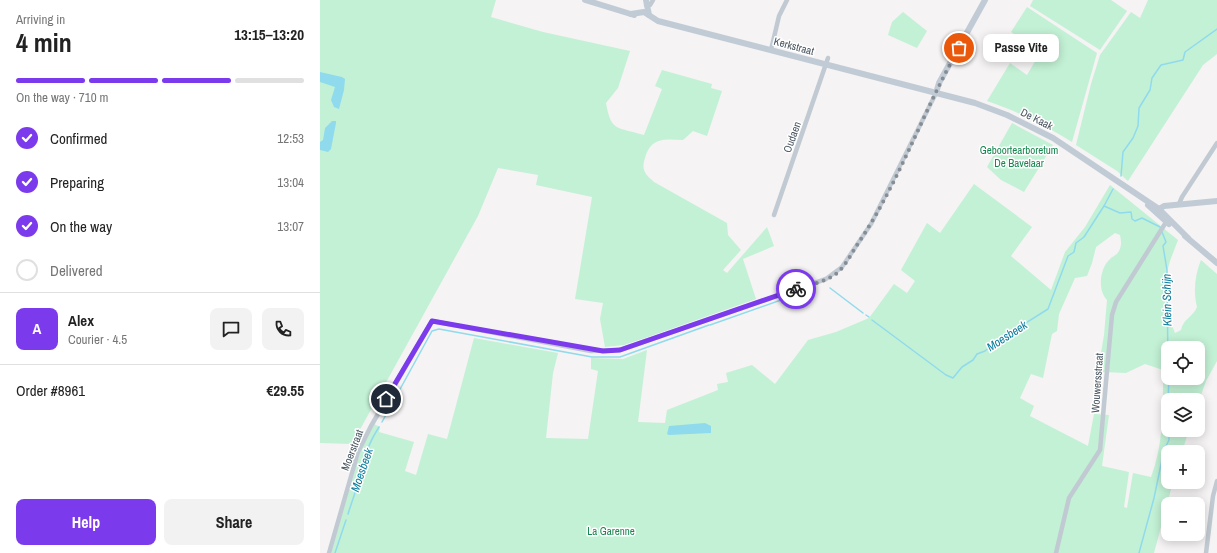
<!DOCTYPE html>
<html lang="en">
<head>
<meta charset="utf-8">
<style>
  body { margin:0; font-family:"Archivo Narrow",sans-serif; background:#f2f2f2; color:#222; height:100vh; display:flex; flex-direction:column; font-size:15px; white-space:nowrap }
  * { box-sizing:border-box; margin:0 }
  p { font-size:13px; color:#767676 }
  .icon { flex:none; width:22px; height:22px; fill:none; stroke:currentColor; stroke-width:2; stroke-linecap:round; stroke-linejoin:round }
  .map { position:relative; flex:1; overflow:hidden }
  .side { display:flex; flex-direction:column; background:#fff; width:320px }
  .side>* { flex:none }
  .tools { position:absolute; left:841px; top:341px; display:grid; gap:8px }
  .tools a { display:grid; place-items:center; width:44px; height:44px; border-radius:8px; background:#fff; box-shadow:0 2px 10px #0003; font-size:20px }
  .pin { position:absolute; display:grid; place-items:center; width:34px; height:34px; color:#fff; margin:-17px; border:2px solid #fff; border-radius:50%; box-shadow:0 1px 4px #0007 }
  .courier { position:absolute; display:grid; place-items:center; width:40px; height:40px; margin:-20px; border:3px solid #7c3aed; border-radius:50%; background:#fff; color:#222; box-shadow:0 1px 5px #0007 }
  .bubble { position:absolute; height:28px; border-radius:8px; background:#fff; box-shadow:0 2px 10px #0003; font-size:13px; font-weight:700; line-height:28px; text-align:center }
  .headline em { font-style:normal; font-weight:700 }
  .headline div { display:flex; flex-direction:column-reverse }
  .headline { display:flex; align-items:center; justify-content:space-between; height:68px; padding:0 16px }
  h1 { font-size:26px; font-weight:700; line-height:30px }
  .bar { display:grid; grid-template-columns:repeat(4,1fr); gap:6px 4px; align-content:center; height:48px; padding:0 16px }
  .bar i { height:5px; border-radius:3px; background:#e0e0e0 }
  .bar .current { background:#7c3aed }
  .bar p { grid-column:span 4 }
  .line { display:flex; align-items:center; gap:10px; padding:0 16px; border-top:1px solid #e0e0e0 }
  .line div { flex:1 }
  .round { display:grid; place-items:center; flex:none; width:42px; height:42px; border-radius:8px; background:#f2f2f2 }
  ol { padding:0 16px; list-style:none }
  li { display:flex; align-items:center; gap:12px; height:44px }
  li p { margin-inline-start:auto }
  li .icon { padding:4px; border-radius:50%; background:#7c3aed; color:#fff; stroke-width:4 }
  li:last-child { color:#767676 }
  li i { width:22px; height:22px; border:2px solid #e0e0e0; border-radius:50% }
  .action { display:flex; gap:8px; margin-top:auto; padding:8px 16px }
  .action a { flex:1; height:46px; border-radius:8px; background:#7c3aed; color:#fff; font-size:16px; font-weight:700; line-height:46px; text-align:center }
  .action a+a { background:#f2f2f2; color:#222 }
  main { display:flex; flex:1; min-height:0 }
  .map>svg:first-child { display:block }
  .green { fill:#c3f1d5; fill-rule:evenodd }
  .water { fill:#90daee }
  .lines { fill:none; stroke-linecap:round; stroke-linejoin:round }
  .stream { stroke:#90daee; stroke-width:1.5 }
  .street { stroke:#c1cad2; stroke-width:4.5 }
  .secondary { stroke:#c1cbd6; stroke-width:6 }
  .done { stroke:#868d94; stroke-width:4; stroke-dasharray:0 7.2 }
  .route { stroke:#7c3aed; stroke-width:5 }
  .labels { text-anchor:middle; dominant-baseline:central; stroke-width:3; stroke-linejoin:round; paint-order:stroke }
  .street-label { font-size:11px; fill:#4a5661; stroke:#fff }
  .park-label { font-size:11px; fill:#17864f; stroke:#fff }
  .water-label { font-size:12px; font-style:italic; fill:#0c7c9b; stroke:#fff }
</style>
</head>
<body>
<main>
<section class="side">
<div class="headline"><div><h1>4 min</h1><p>Arriving in</p></div><em>13:15–13:20</em></div>
<div class="bar"><i class="current"></i><i class="current"></i><i class="current"></i><i></i><p>On the way · 710 m</p></div>
<ol>
<li><svg class="icon" aria-label="check" viewBox="0 0 24 24"><path d="M5 12l5 5 9-10"/></svg>Confirmed<p>12:53</p></li>
<li><svg class="icon" aria-label="check" viewBox="0 0 24 24"><path d="M5 12l5 5 9-10"/></svg>Preparing<p>13:04</p></li>
<li><svg class="icon" aria-label="check" viewBox="0 0 24 24"><path d="M5 12l5 5 9-10"/></svg>On the way<p>13:07</p></li>
<li><i></i>Delivered</li>
</ol>
<div class="line" style="height:72px"><b class="round" style="background:#7c3aed;color:#fff">A</b><div><b>Alex</b><p>Courier · 4.5</p></div><a class="round"><svg class="icon" aria-label="chat" viewBox="0 0 24 24"><path d="M4 5h16v11H9l-5 4z"/></svg></a><a class="round"><svg class="icon" aria-label="phone" viewBox="0 0 24 24"><path d="M5 4h4l2 5-3 2q2 4 5 5l2-3 5 2v4C11 20 4 13 5 4z"/></svg></a></div>
<div class="line" style="height:52px"><div>Order #8961</div><b>€29.55</b></div>
<div class="action"><a>Help</a><a>Share</a></div>
</section>
<div class="map">
<svg width="897" height="553" viewBox="0 0 897 553">
  <rect width="100%" height="100%" fill="#f5f3f3"/>
  <!-- green -->
  <g class="green">
    <path d="M0,0H176L171,17L223,32L310,51L298,88L286,103C291,132 297,127 324,135L342,89L335,86L342,70L392,84L391,88L402,91L387,136L373,131L363,140C344,139 331,137 325,158C321,170 325,174 334,182L407,223L408,235L421,250L403,270L407,273L447,227L454,246L423,259L436,299L328,337L304,345L285,347L280,319L283,303L255,299L272,197L216,185L218,175L178,168L158,216L32,444L0,443Z"/>
    <polygon points="713,0 791,0 807,11 780,50 710,6"/>
    <polygon points="828,0 897,0 897,54 883,65 808,181 797,171 756,145 771,84 780,55 811,12 820,18"/>
    <path d="M707,7L777,53L752,142C725,125 697,111 667,101L690,63L707,75L721,51L691,32Z"/>
    <polygon points="583,12 607,31 597,48 568,35 572,22"/>
    <polygon points="692,123 733,145 704,192 681,180 667,167"/>
    <path d="M654,184L712,227L691,256L731,290L745,252L765,227L790,185L858,240L850,261L846,275L845,308L855,333L861,330C863,319 873,317 877,307C873,291 875,275 881,260L897,274V361L886,381L878,404V400H848V430H869L862,452H848V482H853L834,553H11L40,452L54,424L60,427L59,432L94,442L85,471L96,475L108,434L127,439L154,338L238,353L233,373L226,438L268,439L278,371L271,369V358L303,359L327,350L318,422L345,423L347,410L398,390L397,384L408,382L406,373L432,365L455,384L488,340L516,332L549,318L574,284L587,293L595,281L581,270L607,223L620,233ZM795,233L800,235C801,240 802,245 799,251C797,255 793,256 790,259C780,268 777,290 787,300L784,335L779,365L783,372L806,373L825,364L843,370C843,406 844,443 831,477L813,473L807,508L804,507L809,472L782,466L789,415L774,414L768,446L710,416L714,406L700,398L711,374L723,378L732,334L737,331L739,314L755,278L767,276L772,263L776,247ZM848,348H878V378H848Z"/>
  </g>
  <!-- water -->
  <g class="water">
    <polygon points="0,72 22,77 25,79 24,90 19,109 14,107 11,100 15,87 0,82"/>
    <polygon points="12,121 16,121 16,123 11,149 8,152 0,150 0,142 3,140 5,128"/>
    <polygon points="385,423 391,426 391,433 349,435 347,434 349,426"/>
  </g>
  <g class="lines">
    <!-- stream -->
    <g class="stream">
      <polyline points="801,176 803,152 813,138 818,126 819,108 830,90 832,78 841,65 863,60 865,52 897,29"/>
      <polyline points="793,189 784,206 800,213 811,212 812,219 815,221 822,218 840,227"/>
      <polyline points="842,232 846,242 843,246 847,270 848,370"/>
      <polyline points="510,288 543,313"/>
      <polyline points="546,315 549,317"/>
      <polyline points="552,320 626,375 633,378 642,367 653,360 657,354 665,351 677,341 728,309 748,256 754,252 756,243 764,237 784,206"/>
      <polyline points="390,325 495,288"/>
      <polyline points="848,400 849,378"/>
      <polyline points="62,422 112,331 119,329 272,357 300,357 389,325"/>
      <path d="M28,514C32,501 37,488 41,474C46,454 47,446 59,427"/>
      <polyline points="15,553 26,520"/>
      <polyline points="819,553 834,498 844,450 849,440 848,415"/>
    </g>
    <!-- street -->
    <g class="street">
      <polyline points="326,5 330,5 333,0"/>
      <polyline points="451,50 459,16 467,0"/>
      <polyline points="859,204 862,197 897,143"/>
      <polyline points="454,215 508,58"/>
      <polyline points="9,553 38,452 51,426 112,321 271,351 300,350 506,279 522,267 551,224 616,93"/>
      <polyline points="736,553 749,498 780,450 789,348 792,315 796,302 848,219"/>
      <polyline points="886,553 893,496 897,481"/>
    </g>
    <!-- secondary -->
    <g class="secondary">
      <polyline points="265,0 314,15"/>
      <polyline points="326,0 329,15"/>
      <polyline points="311,14 324,12 338,21 655,103 687,115 733,138 827,201 839,209 868,238"/>
      <polyline points="616,93 619,83 665,0"/>
      <polyline points="828,205 849,224"/>
      <polyline points="839,209 844,206 897,201"/>
      <polyline points="865,236 897,263"/>
    </g>
  </g>
  <g class="lines">
    <!-- done -->
    <path class="done" d="M476,289C489,285 505,282 516,274C526,266 532,252 539,242C580,181 603,111 639,48"/>
    <!-- route -->
    <polyline class="route" points="66,399 112,321 283,351 300,350 476,289"/>
  </g>
  <g class="labels">
    <!-- street labels -->
    <g class="street-label">
      <text transform="translate(474 46) rotate(15)">Kerkstraat</text>
      <text transform="translate(717 119) rotate(27)">De Kaak</text>
      <text transform="translate(472 137) rotate(-70)">Oudaen</text>
      <text transform="translate(777 383) rotate(-86)">Wouwersstraat</text>
      <text transform="translate(32 450) rotate(-69)">Moerstraat</text>
    </g>
    <!-- park labels -->
    <g class="park-label">
      <text x="699" y="150">Geboortearboretum<tspan x="699" dy="13">De Bavelaar</tspan></text>
      <text x="291" y="531">La Garenne</text>
    </g>
    <!-- water labels -->
    <g class="water-label">
      <text transform="translate(847 300) rotate(-91)">Klein Schijn</text>
      <text transform="translate(687 336) rotate(-33)">Moesbeek</text>
      <text transform="translate(42 470) rotate(-71)">Moesbeek</text>
    </g>
  </g>
</svg>
<div class="tools">
<a><svg class="icon" aria-label="locate" viewBox="0 0 24 24"><circle cx="12" cy="12" r="6"/><path d="M12 2v4M12 18v4M2 12h4M18 12h4"/></svg></a>
<a><svg class="icon" aria-label="layers" viewBox="0 0 24 24"><path d="M12 4l9 5-9 5-9-5zM3 14l9 5 9-5"/></svg></a>
<a>+</a>
<a>−</a>
</div>
<div class="pin" style="left:639px;top:48px;background:#ea580c"><svg class="icon" aria-label="bag" viewBox="0 0 24 24"><path d="M5 8h14l-1 12H6zM9 8a3 3 0 0 1 6 0"/></svg></div>
<div class="pin" style="left:66px;top:399px;background:#1f2937"><svg class="icon" aria-label="home" viewBox="0 0 24 24"><path d="M3 11l9-7 9 7M6 9v11h12V9"/></svg></div>
<div class="courier" style="left:476px;top:289px"><svg class="icon" aria-label="bike" viewBox="0 0 24 24"><circle cx="6" cy="16" r="4"/><circle cx="18" cy="16" r="4"/><path d="M6 16l4-8h5l3 8M10 8l3 8H6M13 5h3"/></svg></div>
<div class="bubble" style="left:663px;top:34px;width:76px">Passe Vite</div>
</div>
</main>
</body>
</html>
